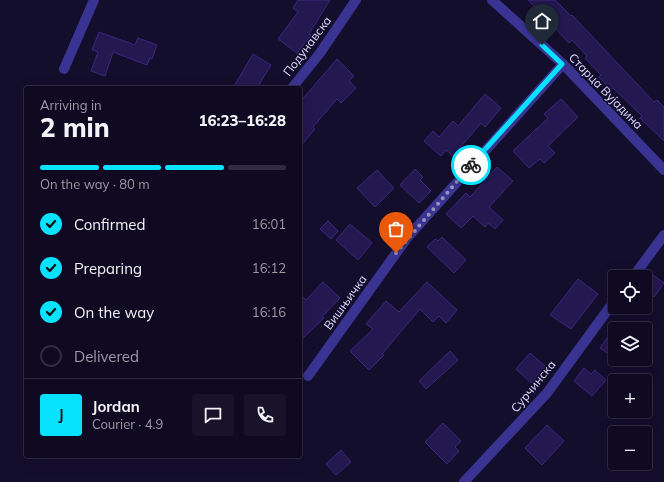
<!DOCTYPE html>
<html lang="en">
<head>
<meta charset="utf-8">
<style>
  body { margin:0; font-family:Mulish,sans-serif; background:#18132a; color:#f1f3f6; height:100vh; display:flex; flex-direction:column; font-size:15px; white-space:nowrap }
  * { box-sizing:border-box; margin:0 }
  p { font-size:13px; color:#9b9aa5 }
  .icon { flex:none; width:22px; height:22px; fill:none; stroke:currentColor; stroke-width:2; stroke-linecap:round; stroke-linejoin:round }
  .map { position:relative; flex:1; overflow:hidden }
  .side { position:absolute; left:24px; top:86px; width:278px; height:372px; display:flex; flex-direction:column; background:#0f0a22; border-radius:4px; box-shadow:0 4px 16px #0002,0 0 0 1px #2f2b40 }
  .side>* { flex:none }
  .tools { position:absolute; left:608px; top:270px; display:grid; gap:8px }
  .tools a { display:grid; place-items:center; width:44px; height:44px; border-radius:4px; background:#0f0a22; box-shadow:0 4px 16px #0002,0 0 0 1px #2f2b40; font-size:20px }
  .pin { position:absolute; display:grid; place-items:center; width:34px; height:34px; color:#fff; margin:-41px -17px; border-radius:50% 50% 50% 0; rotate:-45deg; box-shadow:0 0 4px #0007 }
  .pin .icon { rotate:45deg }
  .courier { position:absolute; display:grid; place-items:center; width:40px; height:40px; margin:-20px; border:3px solid #06e2ff; border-radius:50%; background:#fff; color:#222; box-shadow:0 1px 5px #0007 }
  .overview em { font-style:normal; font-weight:800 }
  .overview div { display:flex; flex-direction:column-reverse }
  .overview { display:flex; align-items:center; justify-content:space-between; height:68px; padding:0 16px }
  h1 { font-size:26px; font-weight:800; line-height:30px }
  .bar { display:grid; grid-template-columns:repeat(4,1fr); gap:6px 4px; align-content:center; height:48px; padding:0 16px }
  .bar i { height:5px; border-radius:3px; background:#2f2b40 }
  .bar .on { background:#06e2ff }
  .bar p { grid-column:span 4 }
  .line { display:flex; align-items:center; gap:10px; padding:0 16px; border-top:1px solid #2f2b40 }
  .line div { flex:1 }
  .round { display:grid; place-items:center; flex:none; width:42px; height:42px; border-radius:4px; background:#18132a }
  ol { padding:0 16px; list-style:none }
  li { display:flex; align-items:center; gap:12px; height:44px }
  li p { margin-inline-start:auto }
  li .icon { padding:4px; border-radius:50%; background:#06e2ff; color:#111; stroke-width:4 }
  li:last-child { color:#9b9aa5 }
  li i { width:22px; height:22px; border:2px solid #2f2b40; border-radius:50% }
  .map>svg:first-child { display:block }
  .building { fill:#241850; stroke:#3a277e }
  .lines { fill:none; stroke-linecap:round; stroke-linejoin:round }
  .minor { stroke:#393491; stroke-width:10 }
  .done { stroke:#9893b6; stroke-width:4; stroke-dasharray:0 7.2 }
  .route { stroke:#06e2ff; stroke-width:5 }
  .labels { text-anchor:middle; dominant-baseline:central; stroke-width:3; stroke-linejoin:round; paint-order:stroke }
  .street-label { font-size:12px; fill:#dfdaff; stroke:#140e2d }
</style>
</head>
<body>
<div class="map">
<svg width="664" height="482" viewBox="0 0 664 482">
  <rect width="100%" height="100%" fill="#140e2d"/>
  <!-- building -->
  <g class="building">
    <polygon points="298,0 330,0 309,34 311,35 297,53 278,39 298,12 293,8"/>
    <polygon points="528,0 555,0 571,16 572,15 654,102 657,100 664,107 664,141 640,118 642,116 613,88 611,90 599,77 601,75 585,58 587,56 572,40 569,43"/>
    <polygon points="99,32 135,45 138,38 157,45 152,59 150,58 147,65 113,52 105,76 91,71 98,52 92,50"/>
    <polygon points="253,54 271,65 257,88 233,88"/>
    <polygon points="337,59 354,76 349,81 356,88 341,103 337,99 313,127 315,129 300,147 300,102"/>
    <polygon points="485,94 501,108 485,127 481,123 453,156 446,150 441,156 424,141 433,131 439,137 453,121 458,126"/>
    <polygon points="561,99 578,117 548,146 555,153 544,163 540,159 529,168 513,151 548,118 544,114"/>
    <polygon points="497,167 513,181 489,207 503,220 495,229 488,223 485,227 473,216 461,228 446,214 466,193 470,197"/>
    <polygon points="415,169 423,177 420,180 431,191 419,203 400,185"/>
    <polygon points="377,170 394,188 375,207 357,188"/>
    <polygon points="328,221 338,231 331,239 320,229"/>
    <polygon points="350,224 372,243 358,260 336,240"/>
    <polygon points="442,237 466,260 454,273 427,247 435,239 438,241"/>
    <polygon points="646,270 664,283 654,297 645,290"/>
    <polygon points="578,279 598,294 571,329 550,315"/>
    <polygon points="323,282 340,298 322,317 324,318 300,341 300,294 306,300"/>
    <polygon points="427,282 457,310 446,323 439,316 433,322 420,309 382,354 384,355 369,370 350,351 373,329 366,324 386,301 399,312"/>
    <polygon points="615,326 615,358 600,348"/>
    <polygon points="450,351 458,360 426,389 419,381"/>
    <polygon points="530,353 546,367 531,383 516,369"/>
    <polygon points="584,368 591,374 595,370 606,380 592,396 574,381"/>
    <polygon points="443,423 461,441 455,447 459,451 447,464 425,442"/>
    <polygon points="547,425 564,441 542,465 525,448"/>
    <polygon points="341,450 351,462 336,475 326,464"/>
  </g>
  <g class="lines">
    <!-- minor -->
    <g class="minor">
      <polyline points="492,0 563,64 664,170"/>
      <polyline points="64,69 94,0"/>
      <polyline points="292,88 320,53 356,0"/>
      <polyline points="633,277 664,235"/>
      <polyline points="308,376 407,238 563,64"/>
      <polyline points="464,482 547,393 615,300"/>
    </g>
  </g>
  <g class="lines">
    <!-- done -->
    <polyline class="done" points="396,253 471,165"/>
    <!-- route -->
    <polyline class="route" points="471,165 562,64 542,45"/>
  </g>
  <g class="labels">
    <!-- street labels -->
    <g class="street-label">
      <text transform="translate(307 46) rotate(-53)">Подунавска</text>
      <text transform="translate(606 91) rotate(46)">Старца Вујадина</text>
      <text transform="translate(345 302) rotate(-54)">Вишњичка</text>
      <text transform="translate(533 386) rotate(-51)">Сурчинска</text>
    </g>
  </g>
</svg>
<div class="tools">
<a><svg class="icon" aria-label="locate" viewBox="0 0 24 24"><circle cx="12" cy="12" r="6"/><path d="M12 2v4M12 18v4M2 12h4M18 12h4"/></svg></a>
<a><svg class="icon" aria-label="layers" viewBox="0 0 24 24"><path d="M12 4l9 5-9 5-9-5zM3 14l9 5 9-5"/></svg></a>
<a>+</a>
<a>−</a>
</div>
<div class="pin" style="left:396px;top:253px;background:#ea580c"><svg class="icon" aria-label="bag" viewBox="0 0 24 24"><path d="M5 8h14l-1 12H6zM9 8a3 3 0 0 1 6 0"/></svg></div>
<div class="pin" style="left:542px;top:45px;background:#1f2937"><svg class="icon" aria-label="home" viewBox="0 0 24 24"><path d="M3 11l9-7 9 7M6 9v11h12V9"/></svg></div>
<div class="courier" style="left:471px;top:165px"><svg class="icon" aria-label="bike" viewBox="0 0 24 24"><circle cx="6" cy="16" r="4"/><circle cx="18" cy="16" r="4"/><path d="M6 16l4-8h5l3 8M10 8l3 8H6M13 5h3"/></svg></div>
<section class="side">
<div class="overview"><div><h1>2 min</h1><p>Arriving in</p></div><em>16:23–16:28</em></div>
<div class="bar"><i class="on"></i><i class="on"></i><i class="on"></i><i></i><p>On the way · 80 m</p></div>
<ol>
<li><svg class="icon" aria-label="check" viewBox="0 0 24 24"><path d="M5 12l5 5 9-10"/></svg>Confirmed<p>16:01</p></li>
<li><svg class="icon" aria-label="check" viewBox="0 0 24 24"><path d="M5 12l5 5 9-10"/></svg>Preparing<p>16:12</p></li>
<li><svg class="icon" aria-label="check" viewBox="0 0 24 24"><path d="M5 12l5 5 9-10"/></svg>On the way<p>16:16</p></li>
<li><i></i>Delivered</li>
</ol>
<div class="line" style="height:72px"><b class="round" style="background:#06e2ff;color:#111">J</b><div><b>Jordan</b><p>Courier · 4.9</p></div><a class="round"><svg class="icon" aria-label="chat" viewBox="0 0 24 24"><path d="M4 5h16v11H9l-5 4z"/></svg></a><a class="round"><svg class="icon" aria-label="phone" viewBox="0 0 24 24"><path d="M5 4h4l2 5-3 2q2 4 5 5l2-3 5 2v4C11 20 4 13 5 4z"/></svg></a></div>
</section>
</div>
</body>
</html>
